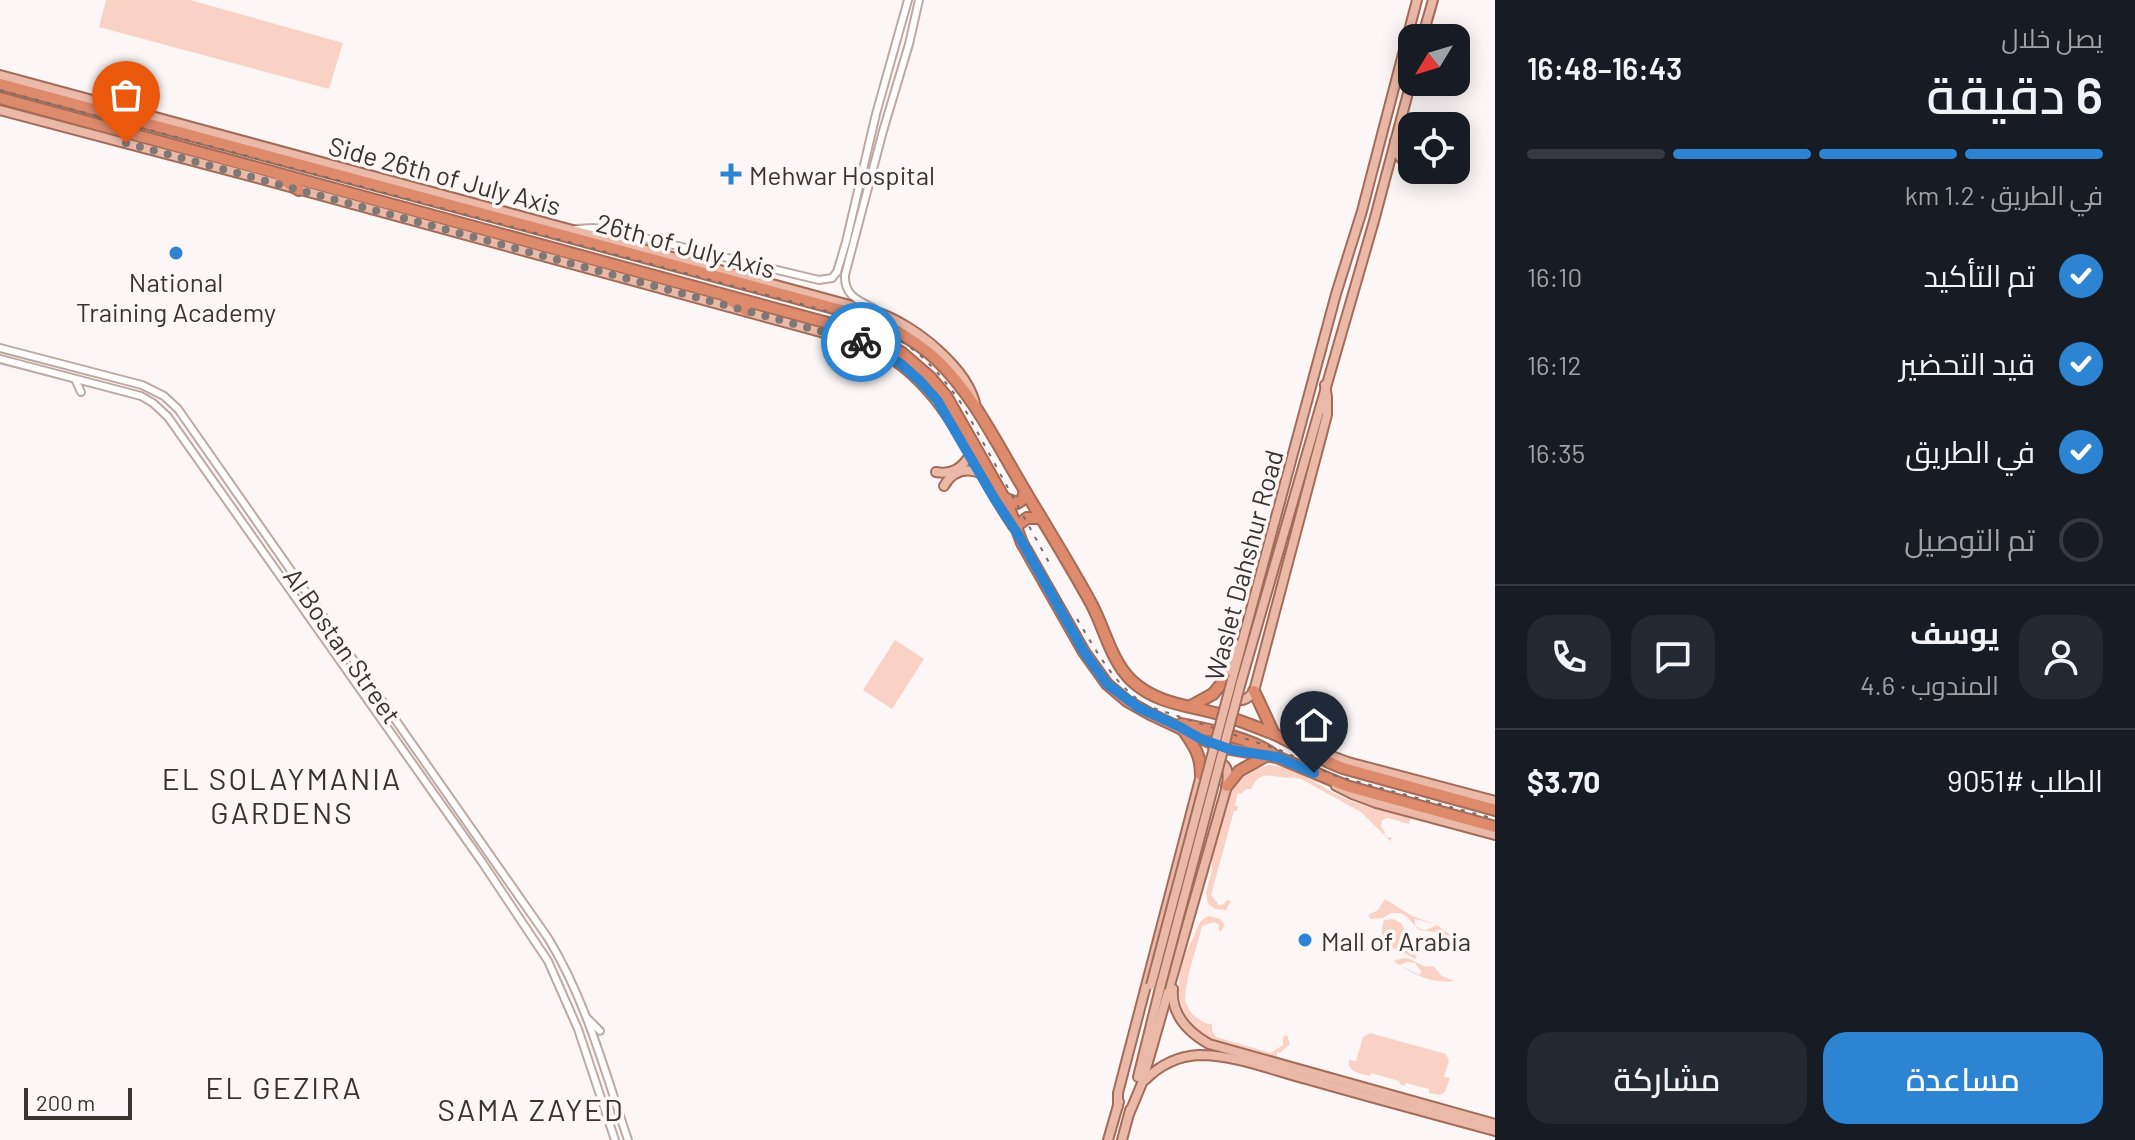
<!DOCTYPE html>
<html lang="ar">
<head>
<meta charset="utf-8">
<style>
  body { margin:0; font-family:Barlow,Cairo,sans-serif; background:#242831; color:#f1f3f6; direction:rtl; height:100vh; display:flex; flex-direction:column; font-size:30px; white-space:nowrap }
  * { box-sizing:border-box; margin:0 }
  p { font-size:26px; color:#9ea1a6 }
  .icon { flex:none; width:44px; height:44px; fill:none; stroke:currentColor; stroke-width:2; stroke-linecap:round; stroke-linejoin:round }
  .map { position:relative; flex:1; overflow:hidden; direction:ltr }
  .drawer { display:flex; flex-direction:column; background:#171b24; width:640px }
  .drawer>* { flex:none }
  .needle { width:52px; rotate:232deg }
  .tools { position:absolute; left:1398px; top:24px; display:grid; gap:16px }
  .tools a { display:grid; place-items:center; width:72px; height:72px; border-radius:16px; background:#171b24; box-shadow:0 4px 20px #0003; font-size:40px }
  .scale { position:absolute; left:24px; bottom:20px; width:108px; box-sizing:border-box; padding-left:8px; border:4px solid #3b3330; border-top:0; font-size:22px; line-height:28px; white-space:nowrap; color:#3b3330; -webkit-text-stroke:6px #fcf7f6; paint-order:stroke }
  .pin { position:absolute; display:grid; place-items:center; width:68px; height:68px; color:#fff; margin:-82px -34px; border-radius:50% 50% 50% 0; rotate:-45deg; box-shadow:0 0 8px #0007 }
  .pin .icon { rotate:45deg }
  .courier { position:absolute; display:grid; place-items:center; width:80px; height:80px; margin:-40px; border:6px solid #2d84d2; border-radius:50%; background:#fff; color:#222; box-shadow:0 2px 10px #0007 }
  .headline em { font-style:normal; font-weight:600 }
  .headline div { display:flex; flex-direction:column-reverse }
  .headline { display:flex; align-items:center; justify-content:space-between; height:136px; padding:0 32px }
  h1 { font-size:52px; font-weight:600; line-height:60px }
  .bar { display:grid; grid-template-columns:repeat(4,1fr); gap:12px 8px; align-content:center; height:96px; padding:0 32px }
  .bar i { height:10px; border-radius:6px; background:#363941 }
  .bar .selected { background:#2d84d2 }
  .bar p { grid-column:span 4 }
  .line { display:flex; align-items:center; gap:20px; padding:0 32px; border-top:2px solid #363941 }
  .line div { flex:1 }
  .round { display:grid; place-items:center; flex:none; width:84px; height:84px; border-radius:24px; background:#242831 }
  ol { padding:0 32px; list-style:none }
  li { display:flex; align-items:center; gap:24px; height:88px }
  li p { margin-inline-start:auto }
  li .icon { padding:8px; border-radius:50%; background:#2d84d2; color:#fff; stroke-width:4 }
  li:last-child { color:#9ea1a6 }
  li i { width:44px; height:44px; border:4px solid #363941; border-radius:50% }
  .action { display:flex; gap:16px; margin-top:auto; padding:16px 32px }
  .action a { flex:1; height:92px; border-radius:24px; background:#2d84d2; color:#fff; font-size:32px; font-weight:600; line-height:92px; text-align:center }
  .action a+a { background:#242831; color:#f1f3f6 }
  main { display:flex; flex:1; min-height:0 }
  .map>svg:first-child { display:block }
  .green { fill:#f9d2c5 }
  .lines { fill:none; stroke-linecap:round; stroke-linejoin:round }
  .minor-casing { stroke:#bea9a2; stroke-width:10 }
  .major-casing { stroke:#a46c58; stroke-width:12 }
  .highway-casing { stroke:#a46c58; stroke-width:14 }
  .minor { stroke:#fff; stroke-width:6 }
  .major { stroke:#ebb9a7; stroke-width:8 }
  .highway { stroke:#dd8a6d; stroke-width:10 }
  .rail { stroke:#756e6c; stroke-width:2; stroke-dasharray:4 8; stroke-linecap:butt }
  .major-bridge-casing { stroke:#a46c58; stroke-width:12; stroke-linecap:butt }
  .major-bridge { stroke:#ebb9a7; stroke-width:8 }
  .done { stroke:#7f7875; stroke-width:8; stroke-dasharray:0 14.4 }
  .route { stroke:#2d84d2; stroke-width:10 }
  .poi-dot { fill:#2d84d2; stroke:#fcf7f6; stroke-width:3 }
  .labels { text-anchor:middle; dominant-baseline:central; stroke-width:7; stroke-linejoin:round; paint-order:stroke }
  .poi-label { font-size:26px; fill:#3b3330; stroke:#fcf7f6; text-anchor:start }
  .street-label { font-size:26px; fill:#3b3330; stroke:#fcf7f6 }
  .quarter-label { font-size:30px; letter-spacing:2px; fill:#3b3330; stroke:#fcf7f6 }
</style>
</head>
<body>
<main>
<section class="drawer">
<div class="headline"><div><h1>6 دقيقة</h1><p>يصل خلال</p></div><em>16:43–16:48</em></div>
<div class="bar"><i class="selected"></i><i class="selected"></i><i class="selected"></i><i></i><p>في الطريق · 1.2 km</p></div>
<ol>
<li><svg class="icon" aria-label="check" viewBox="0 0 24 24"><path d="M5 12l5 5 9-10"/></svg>تم التأكيد<p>16:10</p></li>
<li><svg class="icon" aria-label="check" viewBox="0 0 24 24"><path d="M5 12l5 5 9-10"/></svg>قيد التحضير<p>16:12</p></li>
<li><svg class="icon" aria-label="check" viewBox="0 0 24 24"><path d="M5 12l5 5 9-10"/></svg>في الطريق<p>16:35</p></li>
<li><i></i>تم التوصيل</li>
</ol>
<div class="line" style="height:144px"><a class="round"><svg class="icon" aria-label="person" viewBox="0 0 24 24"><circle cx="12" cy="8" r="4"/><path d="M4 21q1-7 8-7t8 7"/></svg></a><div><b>يوسف</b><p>المندوب · 4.6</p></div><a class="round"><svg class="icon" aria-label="chat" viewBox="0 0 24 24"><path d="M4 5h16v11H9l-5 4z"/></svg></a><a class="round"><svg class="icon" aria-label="phone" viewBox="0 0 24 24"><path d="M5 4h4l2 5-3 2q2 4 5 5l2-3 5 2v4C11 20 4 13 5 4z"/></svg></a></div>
<div class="line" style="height:104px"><div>الطلب #9051</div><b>$3.70</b></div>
<div class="action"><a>مساعدة</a><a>مشاركة</a></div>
</section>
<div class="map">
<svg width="1495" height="1140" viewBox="0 0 1495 1140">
  <rect width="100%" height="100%" fill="#fcf7f6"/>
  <!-- green -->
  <g class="green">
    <polygon points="106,0 190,0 343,43 329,89 99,27"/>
    <polygon points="895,640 924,659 892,709 863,690"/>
    <path d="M1269,765C1297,766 1319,787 1344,798C1365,807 1388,812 1411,818L1409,824L1388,818L1382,820L1381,827L1385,832L1384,834L1388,838L1390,837L1392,838L1390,841L1361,812L1301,779C1294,777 1287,778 1280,777C1264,774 1258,775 1251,789H1246L1241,794L1238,793L1235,805L1238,807L1237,811H1234L1211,895L1219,905L1224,904L1227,900L1231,901L1226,910L1215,909L1208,904L1206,893L1212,869V851L1228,793L1243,776L1255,769Z"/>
    <polygon points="1385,899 1412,916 1434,924 1415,919 1415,925 1420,929 1426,930 1437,925 1453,937 1443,938 1435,932 1419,930 1406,916 1400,913 1391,913 1383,918 1370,919 1368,915 1378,910"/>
    <path d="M1209,916L1220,919L1225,925L1221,931H1219V925L1214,922L1202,926C1197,947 1187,974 1185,996C1184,1009 1200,1024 1212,1024V1030L1216,1037L1271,1053L1283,1045V1037L1287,1035L1290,1044L1280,1053L1277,1052V1056C1268,1057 1261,1053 1253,1052C1186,1046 1161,998 1192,940C1198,930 1196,921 1209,916Z"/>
    <path d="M1394,919L1401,923L1407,934L1403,933L1402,936L1405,939L1408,935L1411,946L1415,947L1413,951L1417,957L1415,959C1398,947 1375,950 1384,920Z"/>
    <path d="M1404,958C1415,958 1420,969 1433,966L1442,976L1454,981C1435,984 1417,976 1401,966L1420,975L1421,971L1415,963L1408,962L1399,965L1393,961Z"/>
    <path d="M1370,1033L1446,1054L1449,1061L1444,1077L1450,1078L1445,1092L1440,1095L1429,1093V1089L1406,1083L1404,1086L1400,1084L1399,1081L1371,1073L1370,1076C1360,1073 1347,1073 1349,1060L1356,1061L1363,1037Z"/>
  </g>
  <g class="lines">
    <!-- minor casing -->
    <g class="minor-casing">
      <g id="minor">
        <polyline points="576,229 593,228 615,231 819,280 832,278 837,272 846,242 876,114 908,0"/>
        <path d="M873,308C857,300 844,295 845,275L883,131L909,44L919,0"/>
        <path d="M0,348L142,385L164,396L178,409L548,938C586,1000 605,1072 628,1140"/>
        <polyline points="0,359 141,396 153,403 168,417 482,862 548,961 578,1029 615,1140"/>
        <polyline points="75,379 81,392"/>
        <polyline points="588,1019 600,1031"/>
      </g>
    </g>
    <!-- major casing -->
    <g class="major-casing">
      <g id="major">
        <polyline points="1422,38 1433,0"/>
        <path d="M0,75L879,313C914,325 969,368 976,407"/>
        <path d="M0,110L257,178L868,345C946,382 967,459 1013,526"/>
        <polyline points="1395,141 1399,156 1407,165"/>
        <path d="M936,472C952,475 962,468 970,455"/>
        <path d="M944,486C952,472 964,467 980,473"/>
        <polyline points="1232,680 1336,294 1362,211 1417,0"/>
        <polyline points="1226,681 1236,644"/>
        <polyline points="1241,682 1374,221 1412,78"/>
        <path d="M1231,697C1240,703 1248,700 1254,691L1327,415V397L1325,385"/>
        <polyline points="1308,747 1348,762 1495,801"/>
        <polyline points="1336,786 1352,794 1376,803 1495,835"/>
        <path d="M1173,989C1171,1014 1188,1032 1209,1044L1495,1124"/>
        <polyline points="1138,1077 1160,988"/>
        <path d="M1145,1080C1160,1065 1177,1056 1199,1055C1235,1055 1272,1070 1306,1079C1369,1097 1432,1114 1495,1131"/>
        <path d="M1118,1106V1093L1201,775L1207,764L1218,761C1230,766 1228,775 1227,786L1142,1083L1130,1112"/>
        <polyline points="1108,1140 1119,1102"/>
        <polyline points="1122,1140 1130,1110"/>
      </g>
    </g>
    <!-- highway casing -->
    <g class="highway-casing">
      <g id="highway">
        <path d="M0,84L845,311C878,321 910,335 936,359C972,393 996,442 1021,484C1045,525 1070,564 1092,605C1105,630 1111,660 1131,680C1155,703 1185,705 1215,713C1234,718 1253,726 1272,733C1296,744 1318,759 1343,768L1495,810"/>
        <polyline points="0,98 846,328 881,340 902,353 930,377 946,396 1008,505 1022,543 1084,652 1107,684 1127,701 1150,714 1220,747 1277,757 1346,786 1495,827"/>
        <polyline points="280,178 299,190"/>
        <polyline points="727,298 747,311"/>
        <polyline points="1004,498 1017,503 1022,500 1025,492"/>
        <polyline points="1015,527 1027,518 1041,518"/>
        <polyline points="1254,691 1274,734"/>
        <polyline points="1191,706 1213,694 1226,678"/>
        <path d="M1181,724C1207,729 1256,739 1275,756"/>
        <path d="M1184,731C1195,747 1201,756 1201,775"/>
        <polyline points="1227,786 1239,771 1266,756"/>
      </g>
    </g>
    <!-- minor -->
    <use href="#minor" class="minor"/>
    <!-- major -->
    <use href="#major" class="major"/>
    <!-- highway -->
    <use href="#highway" class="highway"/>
    <!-- rail -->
    <g class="rail">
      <path d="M0,90L842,315C901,334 928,355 963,406L1052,568"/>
      <path d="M1077,619C1097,652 1114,685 1147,706L1280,750L1333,775L1495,819"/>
    </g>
    <!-- major-bridge casing -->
    <g class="major-bridge-casing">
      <g id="major-bridge">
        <polyline points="1151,985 1232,680"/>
        <polyline points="1160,988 1241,682"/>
      </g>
    </g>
    <!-- major-bridge -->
    <use href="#major-bridge" class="major-bridge"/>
  </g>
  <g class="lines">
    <!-- done -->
    <polyline class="done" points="126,143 861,342"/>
    <!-- route -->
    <polyline class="route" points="861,342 880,351 901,364 920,381 937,400 994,498 1017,533 1084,652 1107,684 1139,708 1180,727 1201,739 1232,750 1277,757 1314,773"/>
  </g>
  <!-- markers -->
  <g class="poi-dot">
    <path d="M727 162h8v8h8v8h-8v8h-8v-8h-8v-8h8z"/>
    <circle cx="176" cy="253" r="8"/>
    <circle cx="1305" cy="940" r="8"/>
  </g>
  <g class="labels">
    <!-- poi labels -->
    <g class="poi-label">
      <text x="749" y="174">Mehwar Hospital</text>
      <text x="176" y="281" text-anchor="middle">National<tspan x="176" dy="30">Training Academy</tspan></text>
      <text x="1321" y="940">Mall of Arabia</text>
    </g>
    <!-- street labels -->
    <g class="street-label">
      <text transform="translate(445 175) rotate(15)">Side 26th of July Axis</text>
      <text transform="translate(686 245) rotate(15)">26th of July Axis</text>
      <text transform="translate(1243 565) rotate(-75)">Waslet Dahshur Road</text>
      <text transform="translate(343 645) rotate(55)">Al Bostan Street</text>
    </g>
    <!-- quarter labels -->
    <g class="quarter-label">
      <text x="282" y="778">EL SOLAYMANIA<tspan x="282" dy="34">GARDENS</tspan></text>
      <text x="284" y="1087">EL GEZIRA</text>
      <text x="531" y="1109">SAMA ZAYED</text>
    </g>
  </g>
</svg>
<div class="tools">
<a><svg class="needle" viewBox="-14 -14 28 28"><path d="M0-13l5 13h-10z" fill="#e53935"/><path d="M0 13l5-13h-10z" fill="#9ea1a6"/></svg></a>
<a><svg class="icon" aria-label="locate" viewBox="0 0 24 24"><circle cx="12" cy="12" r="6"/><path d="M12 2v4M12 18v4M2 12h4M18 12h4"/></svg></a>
</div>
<div class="scale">200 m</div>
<div class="pin" style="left:126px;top:143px;background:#ea580c"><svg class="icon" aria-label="bag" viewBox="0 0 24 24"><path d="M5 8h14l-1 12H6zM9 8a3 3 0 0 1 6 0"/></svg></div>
<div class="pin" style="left:1314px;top:773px;background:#1f2937"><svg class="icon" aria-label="home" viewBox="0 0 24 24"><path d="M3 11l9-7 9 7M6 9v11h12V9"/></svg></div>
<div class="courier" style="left:861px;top:342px"><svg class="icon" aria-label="bike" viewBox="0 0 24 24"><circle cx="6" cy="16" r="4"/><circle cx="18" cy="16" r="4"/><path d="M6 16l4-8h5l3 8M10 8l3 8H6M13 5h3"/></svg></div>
</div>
</main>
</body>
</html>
